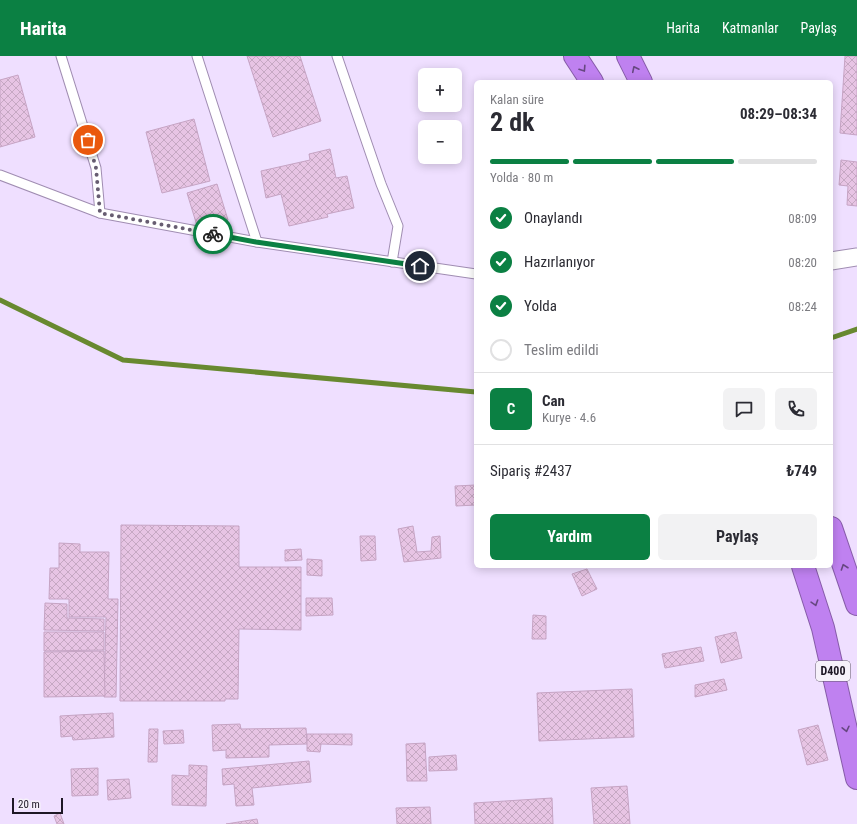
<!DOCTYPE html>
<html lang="tr">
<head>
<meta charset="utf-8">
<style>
  body { margin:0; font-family:"Roboto Condensed",sans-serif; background:#f2f2f3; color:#2b2b33; height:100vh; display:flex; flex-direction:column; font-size:15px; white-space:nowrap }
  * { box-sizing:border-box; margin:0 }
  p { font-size:13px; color:#7c7c81 }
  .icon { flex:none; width:22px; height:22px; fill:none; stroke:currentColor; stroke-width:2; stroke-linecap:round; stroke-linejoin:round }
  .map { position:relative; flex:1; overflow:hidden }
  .side { position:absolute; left:474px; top:24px; width:359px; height:488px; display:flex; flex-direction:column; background:#fff; border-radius:6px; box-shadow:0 2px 10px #0003 }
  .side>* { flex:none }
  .buttons { position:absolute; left:418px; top:12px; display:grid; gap:8px }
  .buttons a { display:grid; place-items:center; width:44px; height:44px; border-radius:6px; background:#fff; box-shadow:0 2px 10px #0003; font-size:20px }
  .scale { position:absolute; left:12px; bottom:10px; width:51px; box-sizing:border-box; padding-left:4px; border:2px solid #1e1725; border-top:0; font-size:11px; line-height:14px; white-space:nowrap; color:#1e1725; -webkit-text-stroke:3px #f6f1fa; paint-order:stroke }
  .pin { position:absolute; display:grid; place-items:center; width:34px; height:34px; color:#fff; margin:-17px; border:2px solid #fff; border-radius:50%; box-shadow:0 1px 4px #0007 }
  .courier { position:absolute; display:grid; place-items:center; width:40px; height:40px; margin:-20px; border:3px solid #0b8043; border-radius:50%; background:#fff; color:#222; box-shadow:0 1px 5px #0007 }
  .overview em { font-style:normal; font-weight:700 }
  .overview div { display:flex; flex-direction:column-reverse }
  .overview { display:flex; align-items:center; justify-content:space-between; height:68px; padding:0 16px }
  h1 { font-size:26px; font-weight:700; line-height:30px }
  .bar { display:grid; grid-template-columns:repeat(4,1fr); gap:6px 4px; align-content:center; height:48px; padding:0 16px }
  .bar i { height:5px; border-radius:3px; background:#e1e1e2 }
  .bar .on { background:#0b8043 }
  .bar p { grid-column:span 4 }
  .line { display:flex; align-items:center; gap:10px; padding:0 16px; border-top:1px solid #e1e1e2 }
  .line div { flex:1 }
  .round { display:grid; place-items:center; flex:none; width:42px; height:42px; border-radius:6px; background:#f2f2f3 }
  ol { padding:0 16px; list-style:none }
  li { display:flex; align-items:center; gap:12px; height:44px }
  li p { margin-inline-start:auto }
  li .icon { padding:4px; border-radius:50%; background:#0b8043; color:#fff; stroke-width:4 }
  li:last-child { color:#7c7c81 }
  li i { width:22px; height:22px; border:2px solid #e1e1e2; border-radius:50% }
  .action { display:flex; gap:8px; margin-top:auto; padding:8px 16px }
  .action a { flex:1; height:46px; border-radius:6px; background:#0b8043; color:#fff; font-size:16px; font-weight:700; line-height:46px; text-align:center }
  .action a+a { background:#f2f2f3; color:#2b2b33 }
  header { display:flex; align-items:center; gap:24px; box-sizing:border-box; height:56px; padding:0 20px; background:#0b8043; color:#fff }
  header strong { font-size:19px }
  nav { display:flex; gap:22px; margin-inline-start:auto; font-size:14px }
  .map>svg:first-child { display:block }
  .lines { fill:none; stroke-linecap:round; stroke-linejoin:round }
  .stream { stroke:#688930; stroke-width:5 }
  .building { fill:url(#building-cross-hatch); stroke:#c6a4c4 }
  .lane-casing { stroke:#a08db2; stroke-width:11 }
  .street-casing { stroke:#a08db2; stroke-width:19 }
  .highway-casing { stroke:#875ca9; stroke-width:24 }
  .lane { stroke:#fff; stroke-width:9 }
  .street { stroke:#fff; stroke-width:17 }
  .highway { stroke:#bf81f0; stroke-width:22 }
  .oneway { stroke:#664780 }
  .done { stroke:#675d71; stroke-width:4; stroke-dasharray:0 7.2 }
  .route { stroke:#0b8043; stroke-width:5 }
  .labels { text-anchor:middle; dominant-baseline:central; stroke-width:4; stroke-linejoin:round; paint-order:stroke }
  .shield { fill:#f6f1fa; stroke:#5f5865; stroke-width:1 }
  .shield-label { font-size:12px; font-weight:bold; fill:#1e1725 }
</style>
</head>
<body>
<header>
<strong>Harita</strong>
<nav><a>Harita</a><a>Katmanlar</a><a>Paylaş</a></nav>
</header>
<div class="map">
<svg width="857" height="768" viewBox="0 0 857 768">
  <defs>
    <pattern id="building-cross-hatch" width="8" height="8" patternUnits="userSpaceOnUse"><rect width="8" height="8" fill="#e7c4e4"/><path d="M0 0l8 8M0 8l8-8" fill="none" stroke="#c6a8c3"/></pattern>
  </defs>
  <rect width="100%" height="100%" fill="#efdfff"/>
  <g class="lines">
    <!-- stream -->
    <g class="stream">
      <polyline points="0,244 123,304 476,336"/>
      <polyline points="831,282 857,273"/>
    </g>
  </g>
  <!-- building -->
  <g class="building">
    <polygon points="247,0 300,0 321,65 273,81"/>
    <polygon points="845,0 857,0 857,79 840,77"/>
    <polygon points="18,19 35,81 0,91 0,24"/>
    <polygon points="194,63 210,125 162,137 146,76"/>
    <polygon points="330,93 336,122 347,120 354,152 327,158 328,161 289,170 281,138 266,142 261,115 310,104 309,98"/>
    <polygon points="841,104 857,106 857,150 847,149 848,130 839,129"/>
    <polygon points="217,128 228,164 198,173 187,137"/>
    <polygon points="476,429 476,449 456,450 455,430"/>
    <polygon points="121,469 239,470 239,511 301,511 301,574 239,573 238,643 225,643 225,645 120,645"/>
    <polygon points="413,470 417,496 431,495 432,481 440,480 441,502 404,506 398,473"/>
    <polygon points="360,480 375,480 376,504 361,505"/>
    <polygon points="59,487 80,488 80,496 109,496 108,543 118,543 116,641 104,641 106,561 69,561 69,543 49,543 50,512 59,512"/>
    <polygon points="301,493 302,504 285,505 285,494"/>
    <polygon points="307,503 322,504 322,520 307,519"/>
    <polygon points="587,513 597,533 582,540 572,518"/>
    <polygon points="306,542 332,542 333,559 306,560"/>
    <polygon points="45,547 67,548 67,562 104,563 104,575 44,574"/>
    <polygon points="533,559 546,560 546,583 532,583"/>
    <polygon points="44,576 104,576 104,594 44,595"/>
    <polygon points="736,576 742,602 721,607 715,581"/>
    <polygon points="701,591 704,605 665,612 662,598"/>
    <polygon points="104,595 105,640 44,641 44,596"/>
    <polygon points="724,623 727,634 695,641 695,629"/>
    <polygon points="632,633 634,681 539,685 537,637"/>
    <polygon points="113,657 114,681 73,684 72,680 61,681 60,660"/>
    <polygon points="240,668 241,673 306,672 307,688 269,689 269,701 226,702 226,694 213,695 212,669"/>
    <polygon points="818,669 828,704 807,709 798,674"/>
    <polygon points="149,673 158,673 157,706 148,706"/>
    <polygon points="183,674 184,687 164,688 163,675"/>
    <polygon points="307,678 352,678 352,689 321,688 320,696 307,695"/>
    <polygon points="425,687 427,725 407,725 406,688"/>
    <polygon points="456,699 457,714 429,715 429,701"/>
    <polygon points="309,705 311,726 252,732 254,749 236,750 234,728 223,729 222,713"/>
    <polygon points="189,709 207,710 206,750 172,749 172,719 189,720"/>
    <polygon points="98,712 98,739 72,740 71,713"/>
    <polygon points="129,723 131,742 108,744 107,724"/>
    <polygon points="627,730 630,768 594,768 591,732"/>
    <polygon points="552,742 553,768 475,768 474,747"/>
    <polygon points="430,751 431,768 397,768 396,752"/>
    <polygon points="60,757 64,768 57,768 54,760"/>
    <polygon points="257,763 258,768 226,768"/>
  </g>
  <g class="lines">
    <!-- lane casing -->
    <g class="lane-casing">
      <g id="lane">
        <polyline points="61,0 96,112 100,157"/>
        <polyline points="197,0 257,186"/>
        <polyline points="337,0 381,128 398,170 392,206"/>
        <polyline points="0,119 100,157 257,186 476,218"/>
      </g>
    </g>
    <!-- street casing -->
    <g class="street-casing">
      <polyline id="street" points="831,205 857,201"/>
    </g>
    <!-- highway casing -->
    <g class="highway-casing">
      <g id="highway">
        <polyline points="575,0 592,26"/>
        <polyline points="628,0 641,26"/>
        <polyline points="831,472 857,548"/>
        <polyline points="803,510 823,572 857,722"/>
      </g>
    </g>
    <!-- lane -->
    <use href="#lane" class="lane"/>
    <!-- street -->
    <use href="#street" class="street"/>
    <!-- highway -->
    <use href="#highway" class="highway"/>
  </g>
  <!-- one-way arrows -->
  <defs><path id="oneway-chevron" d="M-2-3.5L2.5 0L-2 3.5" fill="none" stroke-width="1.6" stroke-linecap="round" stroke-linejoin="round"/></defs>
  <g class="oneway">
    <use href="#oneway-chevron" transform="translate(583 13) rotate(57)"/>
    <use href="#oneway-chevron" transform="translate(635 13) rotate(-116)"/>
    <use href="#oneway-chevron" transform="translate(844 511) rotate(-109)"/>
    <use href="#oneway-chevron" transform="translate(815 547) rotate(72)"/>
    <use href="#oneway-chevron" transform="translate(846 673) rotate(77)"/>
  </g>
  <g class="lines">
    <!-- done -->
    <polyline class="done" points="88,84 96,112 100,157 213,178"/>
    <!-- route -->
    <polyline class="route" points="213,178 256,186 420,210"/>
  </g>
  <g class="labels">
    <!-- shield labels -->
    <rect class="shield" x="816" y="605" width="34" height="20" rx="3"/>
    <g class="shield-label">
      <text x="833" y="615">D400</text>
    </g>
  </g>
</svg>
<div class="buttons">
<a>+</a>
<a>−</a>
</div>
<div class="scale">20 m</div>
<div class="pin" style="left:88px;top:84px;background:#ea580c"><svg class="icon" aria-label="bag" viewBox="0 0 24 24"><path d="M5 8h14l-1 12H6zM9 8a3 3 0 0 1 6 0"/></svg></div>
<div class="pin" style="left:420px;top:210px;background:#1f2937"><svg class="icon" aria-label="home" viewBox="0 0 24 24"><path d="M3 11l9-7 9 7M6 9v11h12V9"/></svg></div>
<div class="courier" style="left:213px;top:178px"><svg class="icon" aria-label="bike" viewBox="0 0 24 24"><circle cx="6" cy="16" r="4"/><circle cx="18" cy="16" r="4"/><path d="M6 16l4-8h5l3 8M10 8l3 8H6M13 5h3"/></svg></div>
<section class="side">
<div class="overview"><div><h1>2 dk</h1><p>Kalan süre</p></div><em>08:29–08:34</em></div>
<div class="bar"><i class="on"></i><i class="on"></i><i class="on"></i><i></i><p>Yolda · 80 m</p></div>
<ol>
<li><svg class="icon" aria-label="check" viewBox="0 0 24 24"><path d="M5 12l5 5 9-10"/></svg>Onaylandı<p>08:09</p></li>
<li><svg class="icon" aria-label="check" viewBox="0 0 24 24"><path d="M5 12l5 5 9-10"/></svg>Hazırlanıyor<p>08:20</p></li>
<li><svg class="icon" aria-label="check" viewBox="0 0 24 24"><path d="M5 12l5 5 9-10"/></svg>Yolda<p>08:24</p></li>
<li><i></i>Teslim edildi</li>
</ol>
<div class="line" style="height:72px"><b class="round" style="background:#0b8043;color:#fff">C</b><div><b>Can</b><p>Kurye · 4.6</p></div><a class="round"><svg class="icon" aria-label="chat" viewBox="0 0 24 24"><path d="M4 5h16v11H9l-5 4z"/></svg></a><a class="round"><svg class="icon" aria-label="phone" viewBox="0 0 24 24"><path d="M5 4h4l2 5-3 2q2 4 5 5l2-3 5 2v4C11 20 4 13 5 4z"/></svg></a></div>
<div class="line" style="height:52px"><div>Sipariş #2437</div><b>₺749</b></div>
<div class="action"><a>Yardım</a><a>Paylaş</a></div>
</section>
</div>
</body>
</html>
